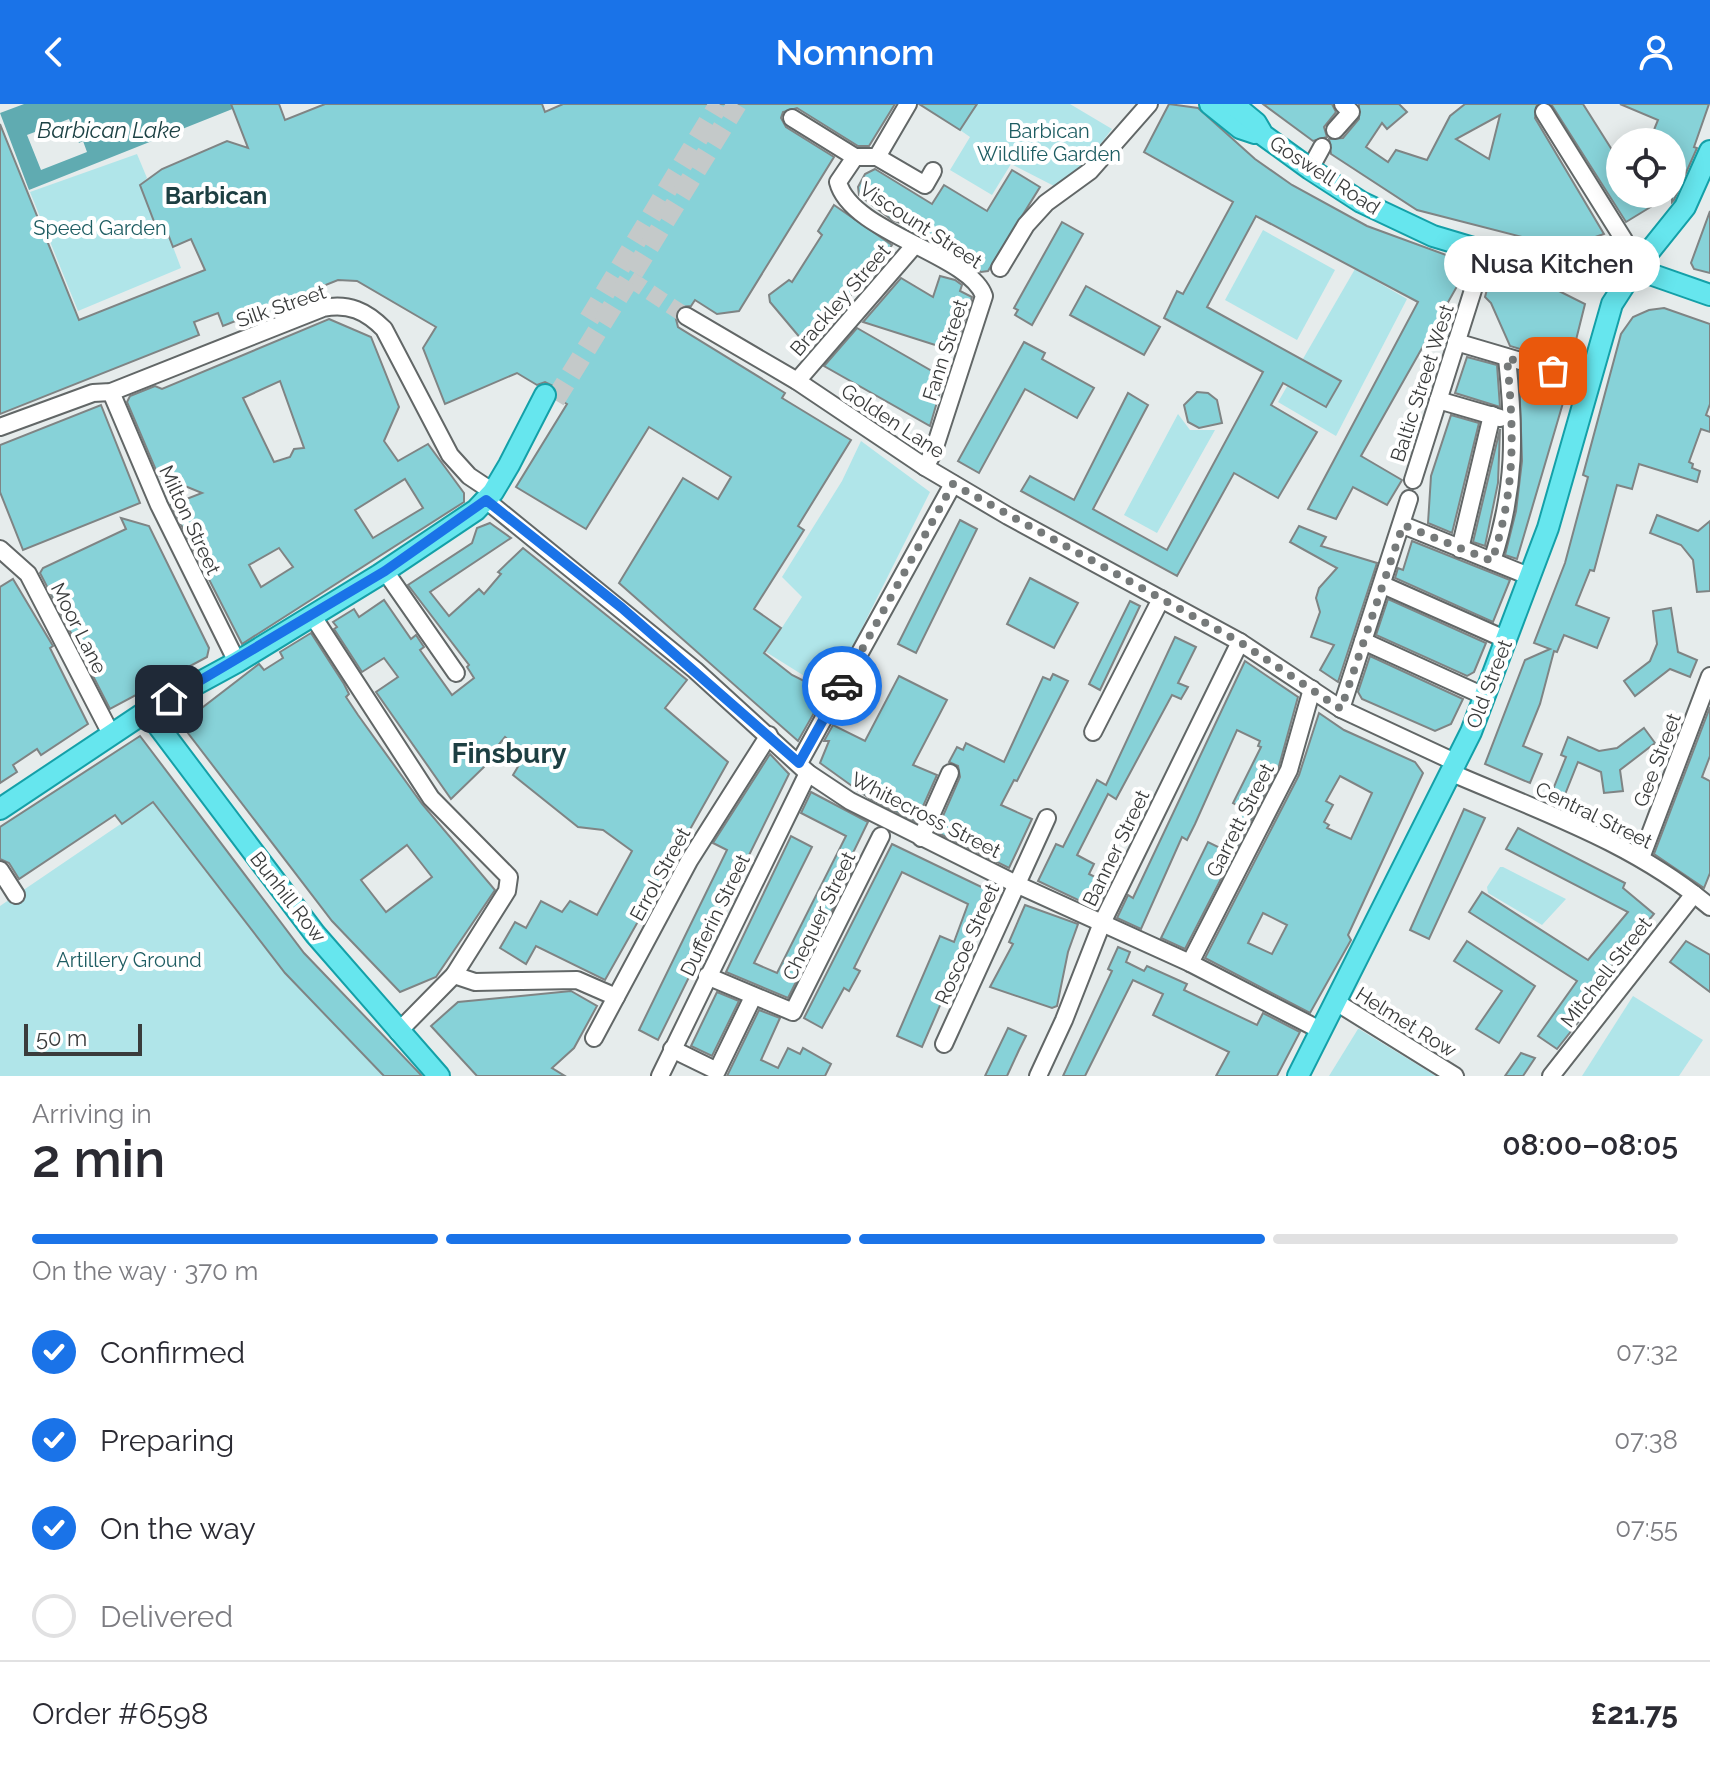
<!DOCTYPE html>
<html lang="en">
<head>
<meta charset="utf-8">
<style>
  body { margin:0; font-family:Raleway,sans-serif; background:#f7f7f7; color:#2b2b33; height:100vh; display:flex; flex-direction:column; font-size:30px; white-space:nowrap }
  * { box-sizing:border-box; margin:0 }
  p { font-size:26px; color:#7c7c81 }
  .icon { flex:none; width:44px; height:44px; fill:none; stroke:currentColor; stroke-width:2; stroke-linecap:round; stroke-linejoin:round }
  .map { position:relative; height:972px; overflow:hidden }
  .details { display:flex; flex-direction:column; background:#fff; flex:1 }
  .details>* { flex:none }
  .fabs { position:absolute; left:1606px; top:24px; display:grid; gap:16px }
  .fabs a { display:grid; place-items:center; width:80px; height:80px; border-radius:50%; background:#fff; box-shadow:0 4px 20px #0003; font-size:40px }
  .scale { position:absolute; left:24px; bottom:20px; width:118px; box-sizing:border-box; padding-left:8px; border:4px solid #3a3c3c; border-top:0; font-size:22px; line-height:28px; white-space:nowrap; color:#3a3c3c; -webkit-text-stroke:6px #fff; paint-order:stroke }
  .pin { position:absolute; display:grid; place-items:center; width:68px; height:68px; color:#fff; margin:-34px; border-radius:16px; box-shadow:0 4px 12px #0006 }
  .courier { position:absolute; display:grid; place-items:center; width:80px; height:80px; margin:-40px; border:6px solid #1a73e8; border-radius:50%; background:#fff; color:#222; box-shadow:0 2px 10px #0007 }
  .bubble { position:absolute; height:56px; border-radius:28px; background:#fff; box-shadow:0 4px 20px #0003; font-size:26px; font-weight:600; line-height:56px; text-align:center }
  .summary em { font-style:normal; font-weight:600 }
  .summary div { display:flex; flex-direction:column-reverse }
  .summary { display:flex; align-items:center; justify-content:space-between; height:136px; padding:0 32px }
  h1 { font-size:52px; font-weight:600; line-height:60px }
  .bar { display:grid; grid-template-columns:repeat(4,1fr); gap:12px 8px; align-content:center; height:96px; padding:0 32px }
  .bar i { height:10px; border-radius:6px; background:#e1e1e2 }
  .bar .current { background:#1a73e8 }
  .bar p { grid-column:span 4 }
  .line { display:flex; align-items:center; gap:20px; padding:0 32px; border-top:2px solid #e1e1e2 }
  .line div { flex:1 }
  ol { padding:0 32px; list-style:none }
  li { display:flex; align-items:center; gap:24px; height:88px }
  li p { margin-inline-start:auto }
  li .icon { padding:8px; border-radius:50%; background:#1a73e8; color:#fff; stroke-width:4 }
  li:last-child { color:#7c7c81 }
  li i { width:44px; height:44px; border:4px solid #e1e1e2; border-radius:50% }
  header { display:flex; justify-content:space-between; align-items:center; height:104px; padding:0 32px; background:#1a73e8; color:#fff; font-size:36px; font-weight:600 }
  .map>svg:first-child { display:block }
  .green { fill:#b0e5e9 }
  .water { fill:#60abb1; fill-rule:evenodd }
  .building { fill:#87d2d8; stroke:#7f8484; stroke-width:2; fill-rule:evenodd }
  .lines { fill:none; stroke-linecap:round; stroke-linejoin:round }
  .minor-tunnel { stroke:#c4c9c9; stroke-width:16; stroke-dasharray:16 8; stroke-linecap:butt }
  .major-tunnel { stroke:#c4c9c9; stroke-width:20; stroke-dasharray:20 10; stroke-linecap:butt }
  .minor-casing { stroke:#626767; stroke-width:20 }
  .major-casing { stroke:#14a0a8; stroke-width:24 }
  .minor { stroke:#fff; stroke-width:16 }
  .major { stroke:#66e6ee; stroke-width:20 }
  .done { stroke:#767a7a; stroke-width:8; stroke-dasharray:0 14.4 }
  .route { stroke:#1a73e8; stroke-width:10 }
  .labels { text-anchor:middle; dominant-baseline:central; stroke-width:8; stroke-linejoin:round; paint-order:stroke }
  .park-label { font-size:20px; fill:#1e5d62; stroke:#fff }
  .street-label { font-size:20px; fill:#3a3c3c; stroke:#fff }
  .water-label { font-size:22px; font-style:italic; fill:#1c4144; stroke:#fff }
  .quarter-label { font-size:24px; font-weight:bold; fill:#1d3f42; stroke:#fff }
  .district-label { font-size:28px; font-weight:bold; fill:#1d3f42; stroke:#fff }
</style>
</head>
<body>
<header><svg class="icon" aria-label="back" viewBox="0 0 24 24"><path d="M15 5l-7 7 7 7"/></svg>Nomnom<svg class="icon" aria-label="person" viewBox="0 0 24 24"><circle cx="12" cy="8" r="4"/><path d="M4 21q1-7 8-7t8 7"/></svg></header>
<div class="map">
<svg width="1710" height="972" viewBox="0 0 1710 972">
  <rect width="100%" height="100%" fill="#e6ecec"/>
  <!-- green -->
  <g class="green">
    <polygon points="977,0 1070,0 1112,25 1086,59 1054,82 1011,60 992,91 950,66 970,33 960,26"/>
    <polygon points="137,50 147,74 140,82 155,120 164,119 181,164 78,207 30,88"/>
    <polygon points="1263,126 1335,166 1297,236 1225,196"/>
    <polygon points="1355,165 1407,195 1336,332 1278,298"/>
    <polygon points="1178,310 1190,326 1215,326 1157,429 1124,411"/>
    <polygon points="861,337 930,388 830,588 766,548 802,493 782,473 842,377"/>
    <polygon points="153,698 285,869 385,972 0,972 0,802"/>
    <polygon points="1500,763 1503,763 1566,795 1542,821 1488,789 1487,783"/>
    <polygon points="1633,892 1703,936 1679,972 1582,972"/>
    <polygon points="1358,925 1359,925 1436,972 1329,972"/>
  </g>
  <!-- water -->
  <path class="water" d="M24,0H245L29,86L0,9ZM69,15L79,39L83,37L87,48L41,66L27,31Z"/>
  <!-- building -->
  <g class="building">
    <polygon points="231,0 279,0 285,16 325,0 542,0 545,8 563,0 895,0 869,42 858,42 797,4 783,8 781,14 786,23 834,53 739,207 717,210 695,196 691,202 680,203 675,211 678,223 785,289 782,294 851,336 798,422 804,426 754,505 781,524 764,549 792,571 826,588 798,637 619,479 683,374 718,395 731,373 649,323 586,425 516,383 567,300 557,294 555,283 545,278 537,281 517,269 445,300 423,244 436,223 357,177 338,176 223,222 218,209 194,218 199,231 0,310 0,20 79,216 205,166 191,135 173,143 166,125 155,120 140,81 162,65 227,37 248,44"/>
    <polygon points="919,0 977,0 960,26"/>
    <polygon points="1169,0 1198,4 1255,55 1292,81 1367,122 1457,155 1452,164 1464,170 1361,352 1402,376 1387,401 1353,383 1336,415 1308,405 1418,198 1256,112 1207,203 1341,277 1326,303 1283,279 1271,301 1317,328 1278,394 1234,369 1177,472 1021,387 1030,372 1074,396 1128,289 1148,301 1093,405 1167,446 1263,268 1164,214 1177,187 1183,190 1233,98 1144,48"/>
    <polygon points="1263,0 1332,0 1336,8 1324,23 1327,33 1313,37"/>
    <path d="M1359,0H1399L1407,8L1387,25L1382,19L1366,43L1388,58L1396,46L1427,56L1450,12L1465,0H1537L1535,14L1604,130L1575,140H1549L1417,106L1331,50L1329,35L1343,34L1359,15ZM1500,11L1489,55L1456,35Z"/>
    <polygon points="1551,0 1583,0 1614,49 1620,52 1620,90 1672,90 1672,38 1649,38 1658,16 1620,0 1709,0 1694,43 1697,44 1674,96 1672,98 1672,90 1626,118"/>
    <polygon points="875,65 932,100 944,81 987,107 1012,66 1040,83 988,167 981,168 919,126 892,116 859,91 858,83 865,70"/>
    <polygon points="834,101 892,141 865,180 860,178 830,221 807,242 770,198 769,191 789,176 792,178 822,131 818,127"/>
    <polygon points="1710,107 1710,169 1694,165 1691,159"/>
    <polygon points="1062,118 1083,130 1032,221 1015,211 1018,206 1014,204"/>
    <polygon points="1491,170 1557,186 1585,200 1570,260 1510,242 1491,199 1485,193"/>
    <polygon points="940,172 955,176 962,181 960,187 972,193 954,247 863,218 901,174 933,193"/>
    <polygon points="1086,182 1160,223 1144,251 1070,211"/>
    <polygon points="1664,204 1710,220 1710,300 1706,311 1710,313 1710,328 1701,325 1689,358 1693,360 1692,364 1700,367 1697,378 1639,360 1632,385 1617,381 1594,467 1590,466 1576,501 1609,514 1597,544 1564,531 1557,548 1554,547 1540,600 1523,642 1542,650 1530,679 1485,660 1525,556 1550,545 1534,539 1565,459 1588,373 1583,371 1621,230 1633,213 1649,206"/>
    <path d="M329,215L371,233L399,303L384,337L398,357L428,340L464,389V398L242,540L171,401L202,389L158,371L127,298L130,292L155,282L162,285ZM280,277L304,344L294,345L290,353L274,358L243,294ZM405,375L423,404L373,434L355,406ZM279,444L293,463L261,483L249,461Z"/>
    <polygon points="857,224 944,274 930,322 824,262"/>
    <polygon points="1024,238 1045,249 1042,255 1094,284 1077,314 1025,285 979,369 958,357"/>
    <polygon points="1467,253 1497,261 1500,303 1455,289"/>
    <polygon points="1519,268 1568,282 1517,455 1505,451 1516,407 1522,357"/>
    <polygon points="1197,288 1208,289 1217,296 1222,319 1199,324 1188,318 1184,301"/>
    <polygon points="101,301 140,399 23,446 0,388 0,341"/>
    <polygon points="1451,311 1479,319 1452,429 1428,419 1431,372"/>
    <polygon points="1500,325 1498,379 1485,442 1473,438"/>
    <polygon points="1657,411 1698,427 1710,417 1710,487 1697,488 1693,456 1681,441 1650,429"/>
    <polygon points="121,414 149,422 209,544 207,553 110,605 40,469 43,464 126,425"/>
    <polygon points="960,416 977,425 916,549 898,540"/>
    <polygon points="490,419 511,434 430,488 449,512 479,485 484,490 501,470 498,468 523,444 687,576 665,604 728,658 605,876 536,842 526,860 500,844 515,818 526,824 541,797 562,808 570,797 597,811 632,747 603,726 578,723 513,671 525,651 505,633 483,660 484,663 451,695 376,588 398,573 384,554 362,568 334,525 337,523 333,518 354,505 359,513 384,496 411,535 416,531 424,543 420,546 452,591 474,574 467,563 469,561 408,481 472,439 477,424"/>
    <polygon points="1299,422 1326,433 1321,442 1377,459 1338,578 1320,566 1334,541 1311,533 1320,508 1316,494 1319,484 1337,464 1290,438"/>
    <polygon points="1412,437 1510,476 1493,518 1395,474 1398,464 1403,466"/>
    <polygon points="1030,474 1078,499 1054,544 1007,520"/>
    <polygon points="13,475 53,542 50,544 88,620 41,651 37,645 13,661 17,668 0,679 0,483"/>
    <polygon points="1388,495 1486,539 1474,568 1467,572 1376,531"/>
    <polygon points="1130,497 1140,502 1100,586 1089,580"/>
    <polygon points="1671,504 1678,548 1697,556 1690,573 1670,565 1635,592 1624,577 1650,557 1657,540 1653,507"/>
    <path d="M311,529L344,580L349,590L346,593L358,611L422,700L495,786L436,873L400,888L332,817L181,620L259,560L264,566L283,554L280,548ZM407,741L432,773L386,808L361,776Z"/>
    <polygon points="1175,533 1196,543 1178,579 1188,583 1181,595 1172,591 1116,695 1108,690 1077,751 1094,760 1089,770 1109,780 1097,805 1038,777 1056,740 1063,743 1097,676 1106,681"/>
    <polygon points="1370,552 1463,595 1451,620 1435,627 1362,595 1358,588"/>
    <polygon points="1245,557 1298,593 1279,662 1185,845 1161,834 1208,738 1222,745 1242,704 1233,699 1261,643 1258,642 1260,637 1237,626 1195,720 1187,736 1182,733 1141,825 1117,814 1128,791 1133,794"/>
    <polygon points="1053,570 1068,577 1017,677 1014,676 1001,701 1032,715 1009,764 936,728 960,673 958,662 949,658 957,643 963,646 966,639 1004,658 1043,573 1050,576"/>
    <polygon points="899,572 947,596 913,661 937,671 916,718 870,695 820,659 829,637 824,637 833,621 865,637"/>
    <polygon points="1710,603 1710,652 1702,673 1710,677 1710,769 1704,784 1654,750"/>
    <path d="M1319,609L1344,626L1415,658L1423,669L1348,831L1351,836L1310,909L1205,854L1299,671ZM1340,672L1372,689L1351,735L1327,724L1329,721L1324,718L1333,701L1326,697ZM1263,809L1287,821L1272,850L1248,839Z"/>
    <polygon points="1644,624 1655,639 1620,666 1623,687 1604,689 1601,668 1578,658 1564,693 1552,688 1566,653 1561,651 1568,633 1599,647 1617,644"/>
    <polygon points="140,632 304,849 422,972 384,972 285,869 153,698 122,720 115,711 19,775 9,759 0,755 0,723"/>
    <polygon points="770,650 789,670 658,936 639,926 727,746 713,739"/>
    <polygon points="811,688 868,718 849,757 855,760 788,894 726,868 791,732 812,743 754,859 777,869 846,732 801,709"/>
    <polygon points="1464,705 1485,714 1429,835 1410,826"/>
    <polygon points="1518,724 1625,779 1623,784 1654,810 1591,886 1599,892 1557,945 1538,932 1577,877 1469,808 1482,788 1588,856 1628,808 1506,745"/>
    <polygon points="892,740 994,789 972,841 967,839 922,943 897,932 940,832 954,838 968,800 902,768 854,864 860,867 849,887 844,884 822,924 804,914"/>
    <polygon points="1025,801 1078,820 1068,848 1057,902 1052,904 990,883 1013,840 1009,838"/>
    <polygon points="1467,837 1535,882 1499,939 1476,925 1502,887 1454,857"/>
    <polygon points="1686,837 1710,851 1710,888 1670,858"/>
    <polygon points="1118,843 1130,848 1126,858 1144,867 1147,862 1187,880 1184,886 1257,921 1263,909 1300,928 1277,972 1216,972 1229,948 1153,911 1163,890 1133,876 1085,972 1063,972 1112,867 1108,865"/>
    <polygon points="571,887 597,902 574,944 552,964 565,972 477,972 431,922 458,898"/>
    <polygon points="717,888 739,897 712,952 691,942"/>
    <polygon points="759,906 780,914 761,956 778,964 788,944 800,950 803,944 831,960 825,972 727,972"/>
    <polygon points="1008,924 1026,932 1019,946 1007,972 985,972"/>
    <polygon points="1521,949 1535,954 1523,972 1505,972"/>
  </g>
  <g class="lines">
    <!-- minor-tunnel -->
    <polyline class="minor-tunnel" points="630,175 686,212"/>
    <!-- major-tunnel -->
    <g class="major-tunnel">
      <polyline points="589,215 719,0"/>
      <polyline points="555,296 737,0"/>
    </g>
    <!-- minor casing -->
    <g class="minor-casing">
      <g id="minor">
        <polyline points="1544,8 1624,136 1632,169"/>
        <polyline points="792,14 855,53 877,53"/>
        <polyline points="1335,26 1351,8 1343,0"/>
        <path d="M855,53L838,78C851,129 970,150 984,192L933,349L925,363"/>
        <polyline points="877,53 925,81 933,67"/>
        <polyline points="877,53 908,0"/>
        <polyline points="1310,65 1322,43"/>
        <polyline points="1000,164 1026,121 1046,99 1090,67 1149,0"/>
        <polyline points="686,212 797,277 925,363 1008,412 1240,538 1341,605 1457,659"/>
        <polyline points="1456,238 1588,277"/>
        <polyline points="797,277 913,143"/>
        <polyline points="111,288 159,401 237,558"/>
        <polyline points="1438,296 1500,314"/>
        <path d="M0,323L93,289L111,288L323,204C349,199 366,207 384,225L450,351L469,372L493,388"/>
        <polyline points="1413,376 1485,148"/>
        <polyline points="486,396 695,566 808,669 850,697 1016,780 1190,859 1322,927"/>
        <polyline points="1403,421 1531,473"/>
        <polyline points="0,445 28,470 111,630"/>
        <polyline points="1460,445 1492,311"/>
        <path d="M1492,457C1516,384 1515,329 1507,254"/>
        <polyline points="385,467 456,569"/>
        <polyline points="1383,481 1507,536"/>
        <polyline points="312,511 431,694 509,773 507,787 454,871 398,928"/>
        <polyline points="1363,537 1484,592"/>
        <polyline points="1341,605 1409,395"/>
        <polyline points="1093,628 1161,495"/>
        <polyline points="799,659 953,380"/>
        <path d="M1452,669C1542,708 1634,739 1710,803"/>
        <polyline points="921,734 950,669"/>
        <polyline points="1641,754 1710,572"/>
        <polyline points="0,766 16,791"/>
        <polyline points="1190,859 1289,666 1312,585"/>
        <polyline points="454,871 475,878 577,876 616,893"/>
        <polyline points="707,872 793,908 881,732"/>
        <polyline points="1336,898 1455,972"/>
        <polyline points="594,934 689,757 769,631"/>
        <polyline points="944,940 1047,714"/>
        <polyline points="672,945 717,967 753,893"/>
        <polyline points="660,972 808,669"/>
        <polyline points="1038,972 1064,916 1102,819 1240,538"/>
        <polyline points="1551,972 1694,790"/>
      </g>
    </g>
    <!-- major casing -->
    <g class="major-casing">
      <g id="major">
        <polyline points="1210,0 1240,24 1255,29"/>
        <polyline points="1233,0 1256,19 1263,31 1310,65 1361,98 1433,132 1517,157 1591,167 1650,170 1710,191"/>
        <polyline points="147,607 315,830 439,972"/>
        <polyline points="0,705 147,607 237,558 379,471 476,406 493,388 509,361 545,291"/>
        <polyline points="1298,972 1471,628 1548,424 1612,200 1632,169 1685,103 1710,47"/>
      </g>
    </g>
    <!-- minor -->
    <use href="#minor" class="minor"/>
    <!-- major -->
    <use href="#major" class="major"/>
  </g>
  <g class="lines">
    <!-- done -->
    <path class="done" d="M842,582L953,380L1240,538L1341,605L1403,421L1492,457C1516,383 1514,330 1507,254L1553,267"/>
    <!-- route -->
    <polyline class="route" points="169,595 385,467 486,396 622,504 799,659 842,582"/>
  </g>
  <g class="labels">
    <!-- park labels -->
    <g class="park-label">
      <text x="1049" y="27">Barbican<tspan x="1049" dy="23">Wildlife Garden</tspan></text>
      <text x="100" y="124">Speed Garden</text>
      <text x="129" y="856">Artillery Ground</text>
    </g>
    <!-- street labels -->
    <g class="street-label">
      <text transform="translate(1325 71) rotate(33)">Goswell Road</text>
      <text transform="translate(921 121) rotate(33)">Viscount Street</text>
      <text transform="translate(840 196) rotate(-49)">Brackley Street</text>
      <text transform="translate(281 202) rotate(-19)">Silk Street</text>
      <text transform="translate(945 246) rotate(-72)">Fann Street</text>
      <text transform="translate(1422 279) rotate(-72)">Baltic Street West</text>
      <text transform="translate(893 317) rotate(33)">Golden Lane</text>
      <text transform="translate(190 416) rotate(65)">Milton Street</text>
      <text transform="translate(79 524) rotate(63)">Moor Lane</text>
      <text transform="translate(1489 580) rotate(-69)">Old Street</text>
      <text transform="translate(1657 656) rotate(-69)">Gee Street</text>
      <text transform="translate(926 711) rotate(27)">Whitecross Street</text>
      <text transform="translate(1594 711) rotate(26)">Central Street</text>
      <text transform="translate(1240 716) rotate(-63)">Garrett Street</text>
      <text transform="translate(1116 744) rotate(-64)">Banner Street</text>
      <text transform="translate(660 770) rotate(-61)">Errol Street</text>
      <text transform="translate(288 793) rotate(52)">Bunhill Row</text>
      <text transform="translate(715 811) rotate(-64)">Dufferin Street</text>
      <text transform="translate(819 812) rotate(-64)">Chequer Street</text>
      <text transform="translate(967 840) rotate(-66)">Roscoe Street</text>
      <text transform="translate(1606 868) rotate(-52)">Mitchell Street</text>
      <text transform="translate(1406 918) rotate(32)">Helmet Row</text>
    </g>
    <!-- water labels -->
    <g class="water-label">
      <text x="109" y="26">Barbican Lake</text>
    </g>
    <!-- quarter labels -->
    <g class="quarter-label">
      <text x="216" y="91">Barbican</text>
    </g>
    <!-- district labels -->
    <g class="district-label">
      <text x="509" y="649">Finsbury</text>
    </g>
  </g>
</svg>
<div class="fabs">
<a><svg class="icon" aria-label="locate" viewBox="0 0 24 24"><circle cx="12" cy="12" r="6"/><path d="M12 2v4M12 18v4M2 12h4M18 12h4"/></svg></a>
</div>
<div class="scale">50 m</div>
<div class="pin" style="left:1553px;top:267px;background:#ea580c"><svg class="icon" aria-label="bag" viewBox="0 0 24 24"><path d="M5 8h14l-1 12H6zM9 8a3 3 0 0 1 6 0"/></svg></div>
<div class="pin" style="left:169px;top:595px;background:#1f2937"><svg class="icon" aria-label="home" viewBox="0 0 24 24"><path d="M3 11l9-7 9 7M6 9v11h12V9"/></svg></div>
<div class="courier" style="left:842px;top:582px"><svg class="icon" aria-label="car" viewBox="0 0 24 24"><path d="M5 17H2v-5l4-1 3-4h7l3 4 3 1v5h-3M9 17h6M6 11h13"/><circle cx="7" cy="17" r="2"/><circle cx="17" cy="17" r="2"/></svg></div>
<div class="bubble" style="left:1444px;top:132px;width:216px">Nusa Kitchen</div>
</div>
<section class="details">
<div class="summary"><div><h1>2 min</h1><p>Arriving in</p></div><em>08:00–08:05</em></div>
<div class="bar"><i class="current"></i><i class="current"></i><i class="current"></i><i></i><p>On the way · 370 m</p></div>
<ol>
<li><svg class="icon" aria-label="check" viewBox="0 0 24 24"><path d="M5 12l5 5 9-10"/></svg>Confirmed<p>07:32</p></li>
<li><svg class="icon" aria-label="check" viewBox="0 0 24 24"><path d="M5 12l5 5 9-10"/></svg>Preparing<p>07:38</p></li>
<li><svg class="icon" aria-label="check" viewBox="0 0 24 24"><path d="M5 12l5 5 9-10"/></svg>On the way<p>07:55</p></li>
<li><i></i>Delivered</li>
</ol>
<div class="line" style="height:104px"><div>Order #6598</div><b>£21.75</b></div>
</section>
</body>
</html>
